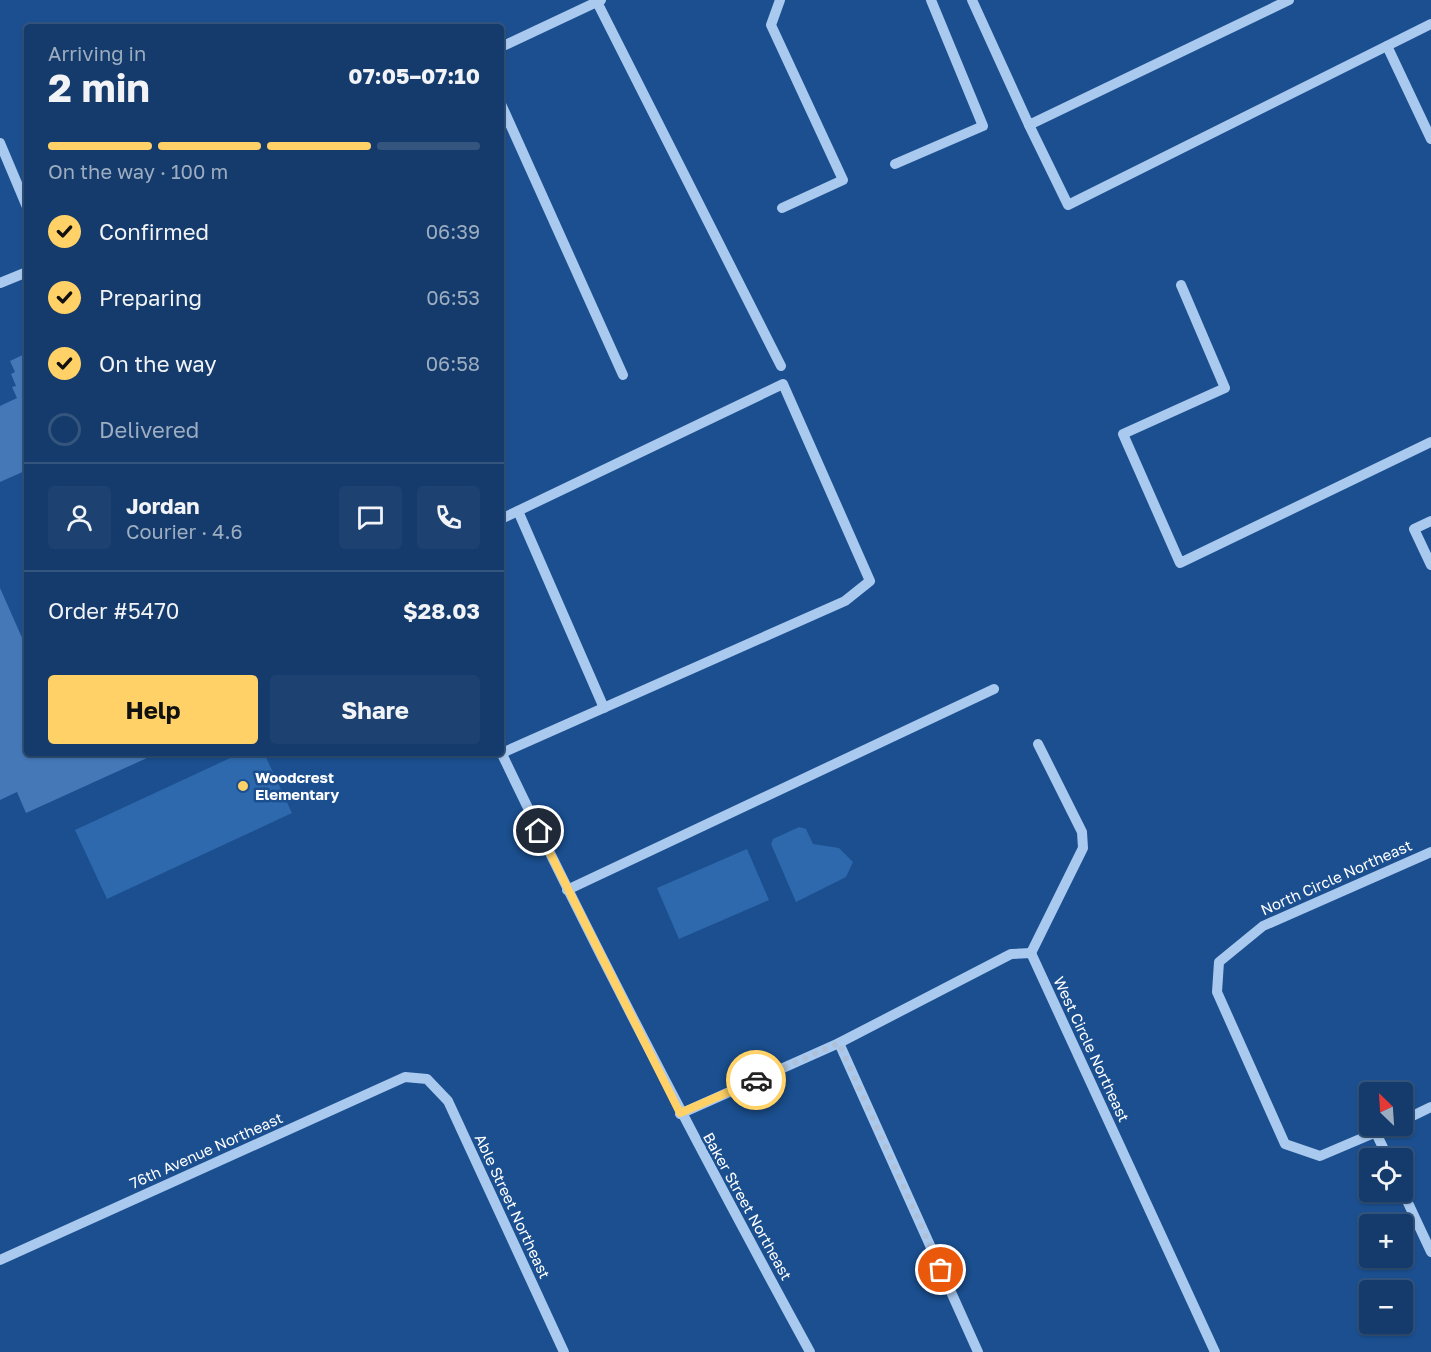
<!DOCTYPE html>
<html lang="en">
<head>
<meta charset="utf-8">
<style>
  body { margin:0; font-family:"Golos Text",sans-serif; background:#1d4271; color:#f1f3f6; height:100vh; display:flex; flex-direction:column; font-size:22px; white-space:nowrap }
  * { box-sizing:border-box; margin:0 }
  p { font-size:20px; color:#9dadc1 }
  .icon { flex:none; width:33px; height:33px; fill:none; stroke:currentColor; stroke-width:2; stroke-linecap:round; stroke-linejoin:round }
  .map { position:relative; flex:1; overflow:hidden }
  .panel { position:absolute; left:24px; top:24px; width:480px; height:732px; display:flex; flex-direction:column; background:#143b6b; border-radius:6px; box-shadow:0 2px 4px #0004,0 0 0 2px #33557e }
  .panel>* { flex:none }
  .needle { width:39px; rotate:335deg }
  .buttons { position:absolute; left:1359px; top:1082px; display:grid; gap:12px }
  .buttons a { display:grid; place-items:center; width:54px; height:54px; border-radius:6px; background:#143b6b; box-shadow:0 2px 4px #0004,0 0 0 2px #33557e; font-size:30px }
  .pin { position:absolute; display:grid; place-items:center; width:51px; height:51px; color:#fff; margin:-26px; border:3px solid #fff; border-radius:50%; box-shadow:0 2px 6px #0007 }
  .courier { position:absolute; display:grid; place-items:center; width:60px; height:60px; margin:-30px; border:4px solid #ffd166; border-radius:50%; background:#fff; color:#222; box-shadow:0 2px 8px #0007 }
  .head em { font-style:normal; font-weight:700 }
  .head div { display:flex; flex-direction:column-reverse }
  .head { display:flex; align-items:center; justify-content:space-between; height:102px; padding:0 24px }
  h1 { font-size:39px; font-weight:700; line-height:45px }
  .bar { display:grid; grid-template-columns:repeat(4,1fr); gap:9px 6px; align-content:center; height:72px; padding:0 24px }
  .bar i { height:8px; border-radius:4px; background:#33557e }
  .bar .current { background:#ffd166 }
  .bar p { grid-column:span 4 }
  .line { display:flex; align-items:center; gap:15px; padding:0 24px; border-top:2px solid #33557e }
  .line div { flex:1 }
  .round { display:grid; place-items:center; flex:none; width:63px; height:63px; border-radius:6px; background:#1d4271 }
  ol { padding:0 24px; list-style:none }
  li { display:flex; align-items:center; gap:18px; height:66px }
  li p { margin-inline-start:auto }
  li .icon { padding:6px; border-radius:50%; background:#ffd166; color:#111; stroke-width:4 }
  li:last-child { color:#9dadc1 }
  li i { width:33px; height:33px; border:3px solid #33557e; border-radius:50% }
  .cta { display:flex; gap:12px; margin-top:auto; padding:12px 24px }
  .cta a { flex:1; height:69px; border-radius:6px; background:#ffd166; color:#111; font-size:24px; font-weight:700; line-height:69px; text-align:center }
  .cta a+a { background:#1d4271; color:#f1f3f6 }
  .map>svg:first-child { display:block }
  .green { fill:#2e69ad }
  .building { fill:#4478b7 }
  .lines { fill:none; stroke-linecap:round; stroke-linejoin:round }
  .minor { stroke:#a9c9ee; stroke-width:10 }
  .done { stroke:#afc1d8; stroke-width:6; stroke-dasharray:0 10.8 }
  .route { stroke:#ffd166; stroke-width:8 }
  .poi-dot { fill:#ffd166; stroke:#1b4f8f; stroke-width:2 }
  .labels { text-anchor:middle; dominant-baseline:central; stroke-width:5; stroke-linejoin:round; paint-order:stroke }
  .poi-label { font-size:15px; font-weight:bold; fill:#fff; stroke:#1b4f8f; text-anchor:start }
  .street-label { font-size:15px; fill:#fff; stroke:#1b4f8f }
</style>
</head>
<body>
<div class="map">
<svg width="1431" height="1352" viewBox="0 0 1431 1352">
  <rect width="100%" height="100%" fill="#1b4f8f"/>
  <!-- green -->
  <g class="green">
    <polygon points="241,753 264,753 292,813 107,899 75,830"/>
    <polygon points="799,827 806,829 813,844 839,848 853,862 846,877 796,902 771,844 773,839"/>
    <polygon points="747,849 769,900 679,939 657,888"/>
  </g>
  <!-- building -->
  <g class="building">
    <polygon points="27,353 27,470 0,482 0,406 17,398 12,387 16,386 11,374 15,372 10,361"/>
    <polygon points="0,588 27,649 27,753 158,753 26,813 17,792 0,800"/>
  </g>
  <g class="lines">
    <!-- minor -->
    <g class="minor">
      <polyline points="780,0 771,25 843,180 782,208"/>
      <polyline points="972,0 1029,125 1289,0"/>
      <polyline points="597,2 781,366"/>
      <polyline points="1387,46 1431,139"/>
      <polyline points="501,47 601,0"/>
      <polyline points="501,104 623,375"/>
      <polyline points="1029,125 1068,205 1431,24"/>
      <polyline points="0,143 27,207"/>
      <polyline points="895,164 983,126 931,0"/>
      <polyline points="0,283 27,272"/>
      <polyline points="1181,285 1225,388 1123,434 1180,563 1431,442"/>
      <polyline points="518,511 604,708"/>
      <polyline points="501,519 783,384 870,581 845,601 502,753"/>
      <polyline points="1431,521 1414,529 1431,565"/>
      <path d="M501,752C598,955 702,1154 810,1352"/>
      <polyline points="567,890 994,689"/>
      <polyline points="1031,953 1083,848 1082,832 1038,744"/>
      <polyline points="839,1043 978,1352"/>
      <polyline points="680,1114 839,1043 1011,954 1031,953 1215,1352"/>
      <polyline points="1402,1121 1431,1107"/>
      <polyline points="1393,1125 1320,1156 1285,1144 1217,992 1219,962 1263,926 1431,852"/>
      <polyline points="1376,1133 1388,1158"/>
      <polyline points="1402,1190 1431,1252"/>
      <polyline points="0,1260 405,1077 427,1079 448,1101 564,1352"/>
    </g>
  </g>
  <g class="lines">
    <!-- done -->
    <polyline class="done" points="756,1080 839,1043 941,1270"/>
    <!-- route -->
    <polyline class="route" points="539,831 680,1113 756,1080"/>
  </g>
  <!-- markers -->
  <circle class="poi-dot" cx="243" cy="786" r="6"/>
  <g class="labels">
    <!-- poi labels -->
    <g class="poi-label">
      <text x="255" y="777">Woodcrest<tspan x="255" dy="17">Elementary</tspan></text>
    </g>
    <!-- street labels -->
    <g class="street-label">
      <text transform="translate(1336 877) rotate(-24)">North Circle Northeast</text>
      <text transform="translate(1092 1049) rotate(65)">West Circle Northeast</text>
      <text transform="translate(206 1150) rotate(-24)">76th Avenue Northeast</text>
      <text transform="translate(513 1206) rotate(65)">Able Street Northeast</text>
      <text transform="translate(748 1206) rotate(61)">Baker Street Northeast</text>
    </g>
  </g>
</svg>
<div class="buttons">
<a><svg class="needle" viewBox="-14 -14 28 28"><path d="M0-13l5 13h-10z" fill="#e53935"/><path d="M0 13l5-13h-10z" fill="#9dadc1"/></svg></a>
<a><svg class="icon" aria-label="locate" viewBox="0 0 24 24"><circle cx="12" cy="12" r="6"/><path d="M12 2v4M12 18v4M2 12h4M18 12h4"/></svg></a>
<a>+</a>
<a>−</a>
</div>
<div class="pin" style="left:941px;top:1270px;background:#ea580c"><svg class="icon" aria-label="bag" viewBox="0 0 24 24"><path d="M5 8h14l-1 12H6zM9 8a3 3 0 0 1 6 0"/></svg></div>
<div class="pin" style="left:539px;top:831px;background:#1f2937"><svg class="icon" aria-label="home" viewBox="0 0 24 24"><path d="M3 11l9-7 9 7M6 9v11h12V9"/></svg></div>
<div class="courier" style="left:756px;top:1080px"><svg class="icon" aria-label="car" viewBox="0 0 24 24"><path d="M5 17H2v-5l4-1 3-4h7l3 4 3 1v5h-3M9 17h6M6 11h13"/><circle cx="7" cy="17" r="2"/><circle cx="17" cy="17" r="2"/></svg></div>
<section class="panel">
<div class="head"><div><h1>2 min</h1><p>Arriving in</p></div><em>07:05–07:10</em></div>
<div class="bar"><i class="current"></i><i class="current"></i><i class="current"></i><i></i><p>On the way · 100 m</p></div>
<ol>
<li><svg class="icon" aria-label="check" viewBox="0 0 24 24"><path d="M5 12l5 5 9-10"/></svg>Confirmed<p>06:39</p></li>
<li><svg class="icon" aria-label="check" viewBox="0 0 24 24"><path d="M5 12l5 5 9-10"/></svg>Preparing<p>06:53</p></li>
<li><svg class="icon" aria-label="check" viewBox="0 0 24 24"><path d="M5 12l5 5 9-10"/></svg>On the way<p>06:58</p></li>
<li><i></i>Delivered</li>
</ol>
<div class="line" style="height:108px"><a class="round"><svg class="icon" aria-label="person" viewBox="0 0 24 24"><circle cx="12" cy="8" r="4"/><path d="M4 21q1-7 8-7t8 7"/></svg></a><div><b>Jordan</b><p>Courier · 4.6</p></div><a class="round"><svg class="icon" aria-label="chat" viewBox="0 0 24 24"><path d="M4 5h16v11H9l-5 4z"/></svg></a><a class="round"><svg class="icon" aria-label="phone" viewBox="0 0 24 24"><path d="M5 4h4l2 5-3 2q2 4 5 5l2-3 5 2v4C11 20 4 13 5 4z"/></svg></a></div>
<div class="line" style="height:78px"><div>Order #5470</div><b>$28.03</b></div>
<div class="cta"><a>Help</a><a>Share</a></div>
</section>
</div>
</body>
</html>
